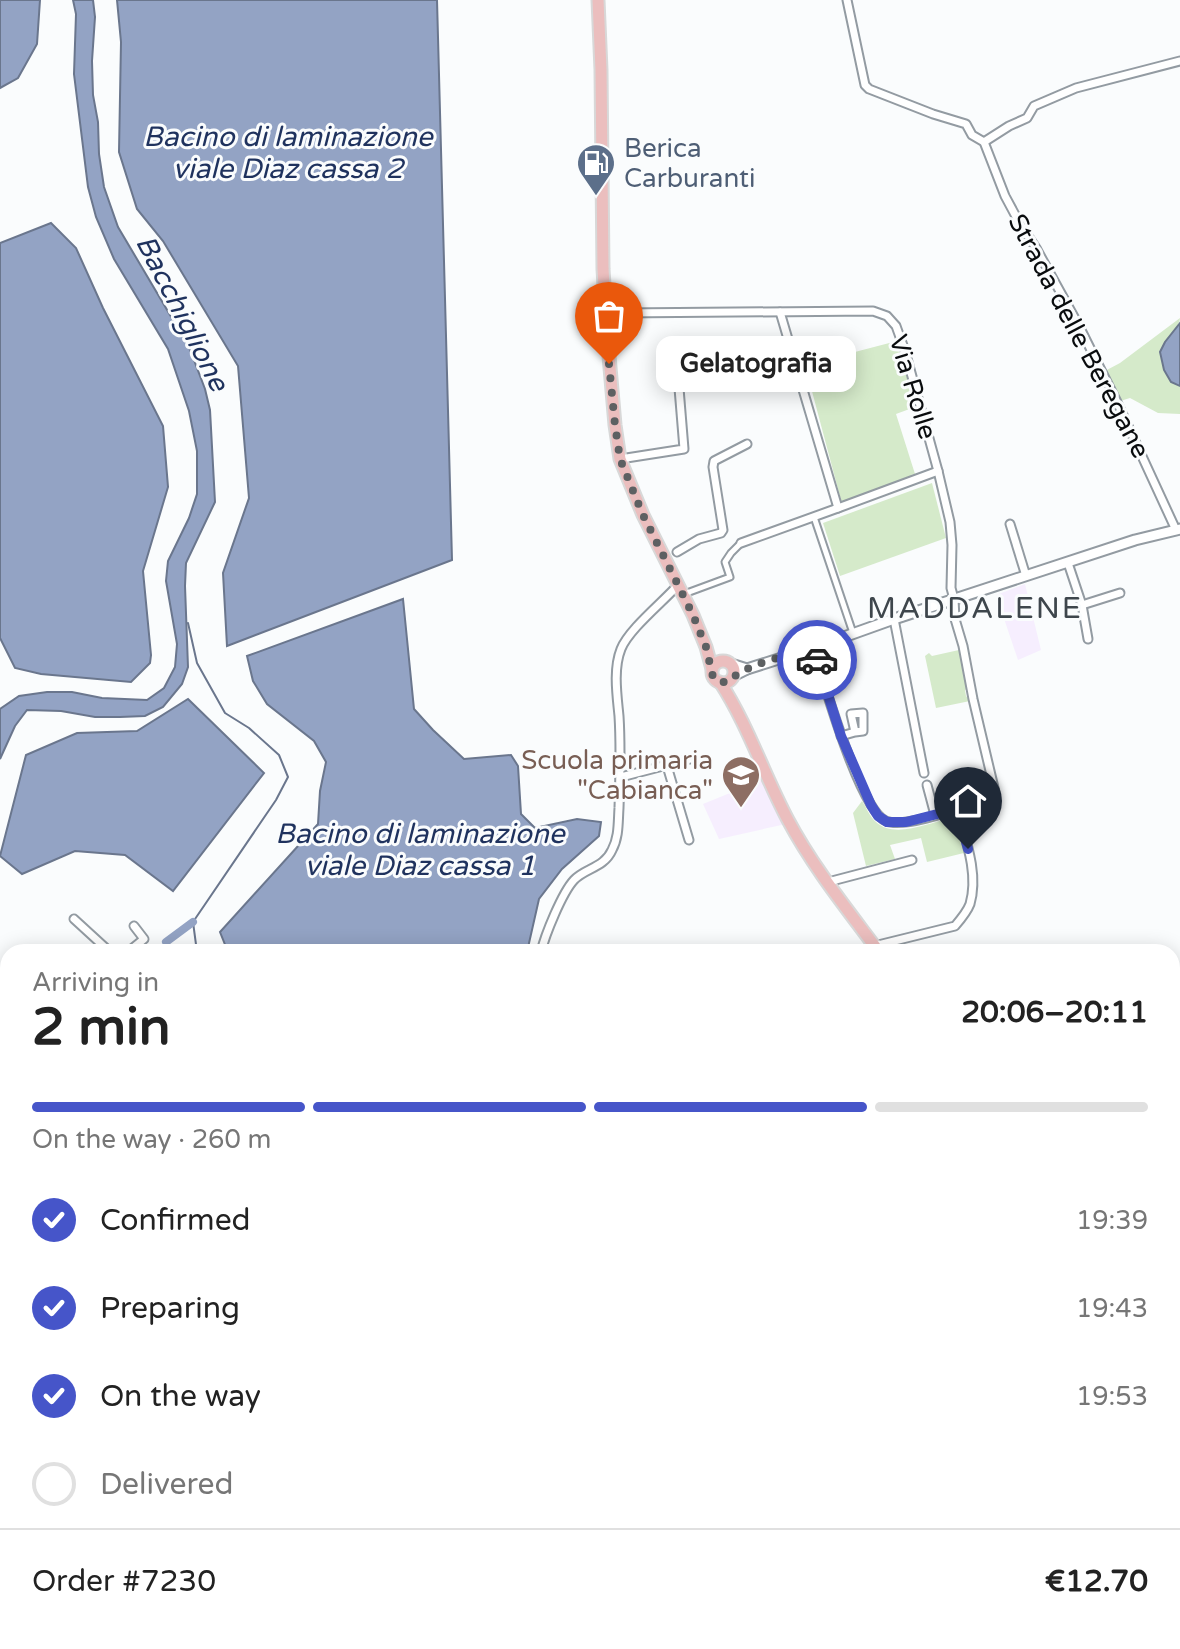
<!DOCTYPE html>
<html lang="en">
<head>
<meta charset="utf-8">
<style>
  body { margin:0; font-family:"Varela Round",sans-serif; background:#f6f6f6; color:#222; height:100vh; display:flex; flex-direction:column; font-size:30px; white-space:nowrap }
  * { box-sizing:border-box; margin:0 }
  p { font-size:26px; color:#767676 }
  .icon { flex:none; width:44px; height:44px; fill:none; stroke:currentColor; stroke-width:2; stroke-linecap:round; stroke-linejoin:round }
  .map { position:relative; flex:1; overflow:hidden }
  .sheet { position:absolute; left:0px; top:944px; width:1180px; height:706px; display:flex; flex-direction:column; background:#fff; border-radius:24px 24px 0 0; box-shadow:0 4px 20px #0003 }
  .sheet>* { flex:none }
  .pin { position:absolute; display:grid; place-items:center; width:68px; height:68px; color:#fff; margin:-82px -34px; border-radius:50% 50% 50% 0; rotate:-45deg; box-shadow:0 0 8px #0007 }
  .pin .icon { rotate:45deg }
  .courier { position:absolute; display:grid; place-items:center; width:80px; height:80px; margin:-40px; border:6px solid #4655c9; border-radius:50%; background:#fff; color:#222; box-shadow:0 2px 10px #0007 }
  .bubble { position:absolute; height:56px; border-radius:16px; background:#fff; box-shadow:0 4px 20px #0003; font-size:26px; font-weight:700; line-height:56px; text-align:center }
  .head em { font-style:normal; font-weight:700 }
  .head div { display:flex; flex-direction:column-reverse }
  .head { display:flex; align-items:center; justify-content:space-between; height:136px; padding:0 32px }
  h1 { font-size:52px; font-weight:700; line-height:60px }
  .bar { display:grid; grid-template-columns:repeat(4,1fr); gap:12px 8px; align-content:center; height:96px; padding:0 32px }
  .bar i { height:10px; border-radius:6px; background:#e0e0e0 }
  .bar .active { background:#4655c9 }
  .bar p { grid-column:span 4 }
  .line { display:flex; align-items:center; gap:20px; padding:0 32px; border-top:2px solid #e0e0e0 }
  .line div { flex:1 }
  ol { padding:0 32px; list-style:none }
  li { display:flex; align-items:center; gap:24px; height:88px }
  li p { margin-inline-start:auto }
  li .icon { padding:8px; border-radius:50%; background:#4655c9; color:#fff; stroke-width:4 }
  li:last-child { color:#767676 }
  li i { width:44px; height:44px; border:4px solid #e0e0e0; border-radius:50% }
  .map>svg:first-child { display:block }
  .education { fill:#f6eefe }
  .green { fill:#d5eaca }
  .water { fill:#93a3c4; stroke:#6a768d; stroke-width:2 }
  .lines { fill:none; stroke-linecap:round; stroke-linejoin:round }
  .stream { stroke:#6a768d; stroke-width:2 }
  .canal { stroke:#93a3c4; stroke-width:8 }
  .pedestrian-casing { stroke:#939ba2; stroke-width:9 }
  .minor-casing { stroke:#939ba2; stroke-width:11 }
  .tertiary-casing { stroke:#939ba2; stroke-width:13 }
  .primary-casing { stroke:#d8d8d8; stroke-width:15 }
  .pedestrian { stroke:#fff; stroke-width:5 }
  .minor { stroke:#fff; stroke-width:7 }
  .tertiary { stroke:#fff; stroke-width:9 }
  .primary { stroke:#ebbebe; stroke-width:11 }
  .done { stroke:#5d6062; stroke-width:8; stroke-dasharray:0 14.4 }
  .route { stroke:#4655c9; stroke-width:10 }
  .labels { text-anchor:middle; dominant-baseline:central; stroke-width:6; stroke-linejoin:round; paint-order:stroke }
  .service-label { font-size:26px; fill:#4e5e75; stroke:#fafcfd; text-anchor:start }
  .street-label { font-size:26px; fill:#090c0e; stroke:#fafcfd }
  .education-label { font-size:26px; fill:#785e54; stroke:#fafcfd; text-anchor:end }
  .water-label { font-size:28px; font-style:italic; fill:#1f325e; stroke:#fafcfd }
  .quarter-label { font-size:30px; letter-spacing:2px; fill:#3e464c; stroke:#fafcfd }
</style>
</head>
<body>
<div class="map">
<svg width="1180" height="1649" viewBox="0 0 1180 1649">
  <rect width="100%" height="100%" fill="#fafcfd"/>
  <!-- education -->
  <g class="education">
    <polygon points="1025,584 1041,650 1018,660 996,595"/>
    <polygon points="762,780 786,824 719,839 703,804"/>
  </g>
  <!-- green -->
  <g class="green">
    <path d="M1180,318C1180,326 1165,343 1160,352L1164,370L1171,382L1180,386V414L1158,413L1130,398L1117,402L1103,372L1120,363Z"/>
    <polygon points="897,341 915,407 896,414 915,474 911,475 912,480 842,504 805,365"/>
    <polygon points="932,483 946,538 840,576 823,523"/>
    <polygon points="959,650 967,689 965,690 966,696 970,701 936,708 925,656 929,653 932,656"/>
    <path d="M862,801C866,807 870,817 876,822C894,839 929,823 950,818L955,821L964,853L927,862L921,838L890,845L895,859L866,866L853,813Z"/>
  </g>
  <!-- water -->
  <g class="water">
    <polygon points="0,0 40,0 37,44 18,78 0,88"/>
    <polygon points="73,0 93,0 95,17 92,61 93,95 98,122 99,154 104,187 118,227 189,347 205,389 210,410 215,502 186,563 185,586 188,667 182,684 163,707 145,716 120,717 95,717 61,711 27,710 15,726 0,759 0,709 19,696 47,692 72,692 102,698 147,700 164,688 175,667 177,644 166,581 168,561 189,518 197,494 197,451 189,411 168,349 114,259 96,217 88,187 74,74 76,14"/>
    <polygon points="117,0 437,0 452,560 227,646 223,573 249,498 238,366 163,241 137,209 119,152 121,42"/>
    <polygon points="51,223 76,248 103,308 163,426 168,487 143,571 151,655 150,663 131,682 41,674 15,668 0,638 0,243"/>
    <polygon points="1180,323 1180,386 1171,382 1164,370 1160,352 1165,342"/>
    <polygon points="403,599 414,709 433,730 464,759 511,755 518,766 521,814 535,828 577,819 601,822 599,836 562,869 539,899 527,952 228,952 220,932 318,824 320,791 326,762 314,741 267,704 253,681 247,656"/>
    <polygon points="188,699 264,773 173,891 125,855 75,851 22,874 0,856 26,755 77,733 137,731"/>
  </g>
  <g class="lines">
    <!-- stream -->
    <g class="stream">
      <polyline points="188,623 197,663 225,713 249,728 279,755 288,777 276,800 193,922 197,952"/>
      <polyline points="938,1649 939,1642"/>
      <polyline points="990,1649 990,1642"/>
    </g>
    <!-- canal -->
    <g class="canal">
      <polyline points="166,942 193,922"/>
      <polyline points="0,1108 8,1101"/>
    </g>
    <!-- pedestrian casing -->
    <g class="pedestrian-casing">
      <g id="pedestrian">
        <polyline points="814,517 853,633"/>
        <polyline points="684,594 730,577 725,562 731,553 741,543"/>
      </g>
    </g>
    <!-- minor casing -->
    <g class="minor-casing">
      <g id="minor">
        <polyline points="847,0 865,85 869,89 933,114 966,124 972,135 984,142 1005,196 1020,224 1036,248 1079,326 1117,402 1176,530"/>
        <polyline points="984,142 1009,126 1027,118 1034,106 1076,88 1180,61"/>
        <polyline points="622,300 634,311"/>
        <polyline points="780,312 838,508 938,471"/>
        <path d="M620,313L873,311L887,316L896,326L905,351L938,471L950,522L952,545L951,588L954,599L955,619L963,646L973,699L995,792L987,799C965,806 906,829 886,821C860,811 823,679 813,648"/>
        <polyline points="620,459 684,449 678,376"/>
        <polyline points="1010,524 1026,576"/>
        <polyline points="741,543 838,508"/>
        <polyline points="677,552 699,539 721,533 723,530 713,467 714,461 747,444"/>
        <polyline points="1068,563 1082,605 1088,639"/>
        <polyline points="1082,605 1120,593"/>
        <polyline points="894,619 924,773"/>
        <polyline points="841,736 855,732 851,714 863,713 863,731 855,732"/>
        <polyline points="667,766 689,840"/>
        <polyline points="621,777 690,759"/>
        <polyline points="927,785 935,815"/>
        <polyline points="828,882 912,860"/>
        <polyline points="74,919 110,952"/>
        <path d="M874,946L955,926C961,919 967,912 970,904C979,873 965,838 957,809"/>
        <polyline points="128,952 144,939 134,926"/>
        <path d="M541,952C545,935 562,893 574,880C585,868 604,868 612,850C619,837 618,823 619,808C620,777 621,747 619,716C617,695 613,669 621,649C629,629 663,602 678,585"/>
        <polyline points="1172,1206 1180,1204"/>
        <polyline points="0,1214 8,1212"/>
        <polyline points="1172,1247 1180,1244"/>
        <polyline points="1172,1280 1180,1308"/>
        <polyline points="1172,1358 1180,1356"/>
        <polyline points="421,1649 422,1642"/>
      </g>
    </g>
    <!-- tertiary casing -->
    <g class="tertiary-casing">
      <g id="tertiary">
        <polyline points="731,664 747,669"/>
        <polyline points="733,676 747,669 813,648 894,619 1135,540 1180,529"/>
      </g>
    </g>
    <!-- primary casing -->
    <g class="primary-casing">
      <g id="primary">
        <polyline points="598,0 601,70 603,269 605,302"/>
        <circle cx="614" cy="305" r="10"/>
        <polyline points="605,310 615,425 620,459 643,515 693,615 706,647 712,669"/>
        <circle cx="723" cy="672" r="11"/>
        <path d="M720,682C748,725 764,775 788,820C813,867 847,909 879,952"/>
        <polyline points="1172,1550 1180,1582"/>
      </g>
    </g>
    <!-- pedestrian -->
    <use href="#pedestrian" class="pedestrian"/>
    <!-- minor -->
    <use href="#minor" class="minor"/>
    <!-- tertiary -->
    <use href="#tertiary" class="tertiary"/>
    <!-- primary -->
    <use href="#primary" class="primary"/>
  </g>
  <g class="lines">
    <!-- done -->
    <path class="done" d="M609,364L615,425L620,459L643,515L693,615L706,647L713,677L720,682H728C746,663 788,656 813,648L817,660"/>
    <!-- route -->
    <polyline class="route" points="817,660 841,736 871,805 878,816 887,822 906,822 957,809 968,849"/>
  </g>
  <!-- icons -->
  <defs>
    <g id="fuel-pin" transform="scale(2)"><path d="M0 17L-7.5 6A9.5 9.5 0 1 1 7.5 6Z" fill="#5c6f8a" stroke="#fafcfd"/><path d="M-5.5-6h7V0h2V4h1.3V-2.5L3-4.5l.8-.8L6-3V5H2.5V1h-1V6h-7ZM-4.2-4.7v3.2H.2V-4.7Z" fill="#fff"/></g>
    <g id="school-pin" transform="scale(2)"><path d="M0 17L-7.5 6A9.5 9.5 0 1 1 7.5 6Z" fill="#8d6e63" stroke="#fafcfd"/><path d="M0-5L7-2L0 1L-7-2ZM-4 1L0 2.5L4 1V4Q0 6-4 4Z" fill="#fff"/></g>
  </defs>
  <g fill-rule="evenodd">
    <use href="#fuel-pin" x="596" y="163"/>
    <use href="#school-pin" x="741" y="775"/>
  </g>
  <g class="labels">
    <!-- service labels -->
    <g class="service-label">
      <text x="624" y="148">Berica<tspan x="624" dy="30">Carburanti</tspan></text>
    </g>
    <!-- street labels -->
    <g class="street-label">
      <text transform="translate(1079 336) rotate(62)">Strada delle Beregane</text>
      <text transform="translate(913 387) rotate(73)">Via Rolle</text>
    </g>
    <!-- education labels -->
    <g class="education-label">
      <text x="713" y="760">Scuola primaria<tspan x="713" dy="30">"Cabianca"</tspan></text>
    </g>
    <!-- water labels -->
    <g class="water-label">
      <text x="288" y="137">Bacino di laminazione<tspan x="288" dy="32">viale Diaz cassa 2</tspan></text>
      <text transform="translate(182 313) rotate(63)">Bacchiglione</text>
      <text x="420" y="834">Bacino di laminazione<tspan x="420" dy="32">viale Diaz cassa 1</tspan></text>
    </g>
    <!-- quarter labels -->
    <g class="quarter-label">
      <text x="975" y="608">MADDALENE</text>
    </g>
  </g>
</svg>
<div class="pin" style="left:609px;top:364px;background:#ea580c"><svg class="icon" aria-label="bag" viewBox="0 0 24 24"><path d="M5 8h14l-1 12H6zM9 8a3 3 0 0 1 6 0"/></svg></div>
<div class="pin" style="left:968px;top:849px;background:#1f2937"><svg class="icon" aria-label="home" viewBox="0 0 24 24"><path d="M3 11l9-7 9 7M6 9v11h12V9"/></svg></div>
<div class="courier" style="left:817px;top:660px"><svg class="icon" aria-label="car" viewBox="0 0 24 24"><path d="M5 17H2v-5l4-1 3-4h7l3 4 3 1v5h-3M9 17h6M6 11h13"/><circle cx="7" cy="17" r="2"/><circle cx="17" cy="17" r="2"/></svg></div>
<div class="bubble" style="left:656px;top:336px;width:200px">Gelatografia</div>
<section class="sheet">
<div class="head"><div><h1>2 min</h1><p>Arriving in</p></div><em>20:06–20:11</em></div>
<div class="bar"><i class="active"></i><i class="active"></i><i class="active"></i><i></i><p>On the way · 260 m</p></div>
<ol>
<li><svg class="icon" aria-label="check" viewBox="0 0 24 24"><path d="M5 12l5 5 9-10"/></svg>Confirmed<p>19:39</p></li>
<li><svg class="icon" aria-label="check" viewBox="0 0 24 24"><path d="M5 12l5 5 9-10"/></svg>Preparing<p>19:43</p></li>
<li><svg class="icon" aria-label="check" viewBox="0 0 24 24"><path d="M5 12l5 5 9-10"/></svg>On the way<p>19:53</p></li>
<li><i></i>Delivered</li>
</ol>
<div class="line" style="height:104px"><div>Order #7230</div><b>€12.70</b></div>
</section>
</div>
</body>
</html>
